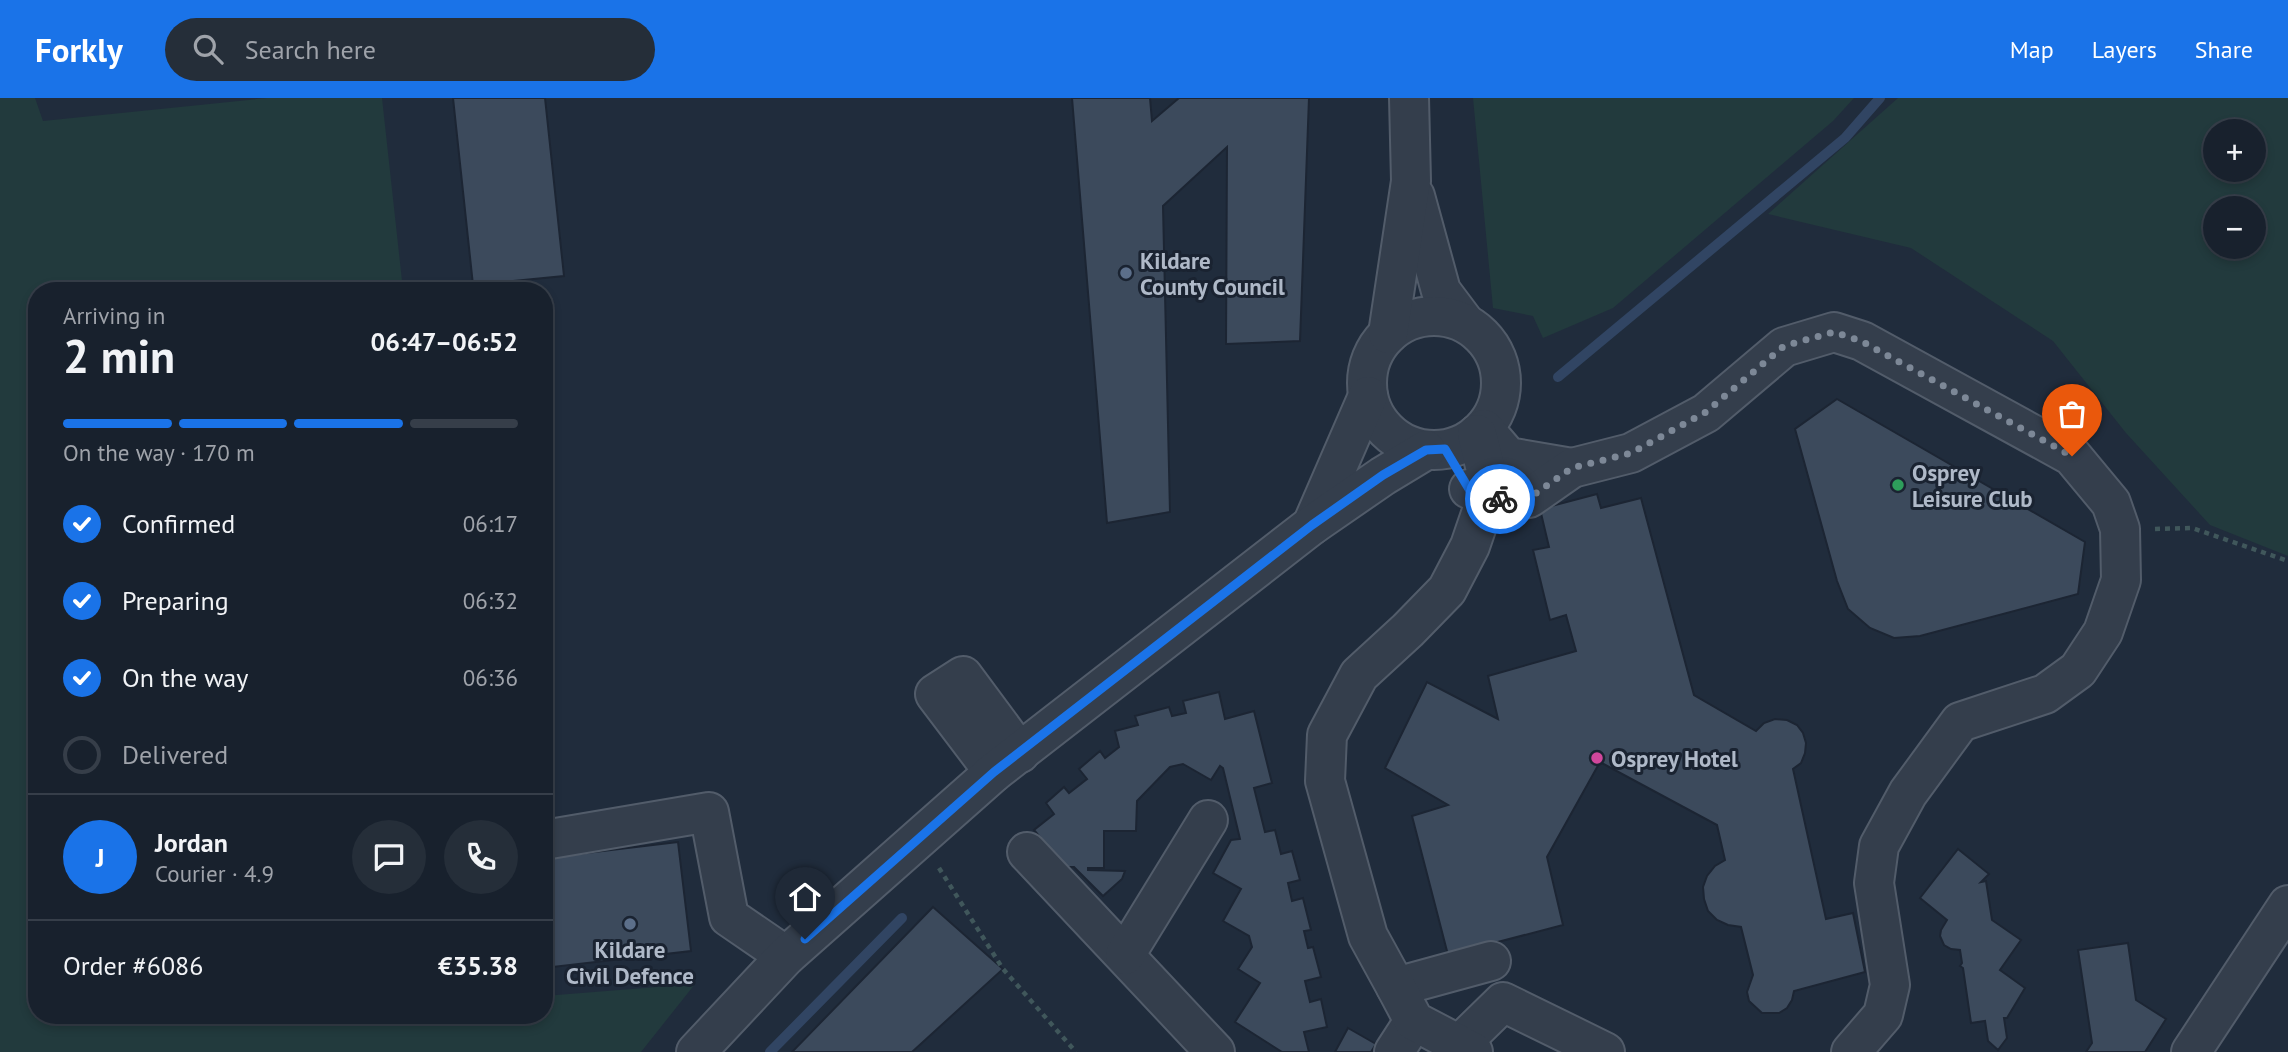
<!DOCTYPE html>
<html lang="en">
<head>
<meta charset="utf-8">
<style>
  body { margin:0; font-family:"PT Sans",sans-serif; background:#252e39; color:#f1f3f6; height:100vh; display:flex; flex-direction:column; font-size:26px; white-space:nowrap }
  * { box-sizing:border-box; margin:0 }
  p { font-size:23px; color:#9fa3aa }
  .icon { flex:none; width:38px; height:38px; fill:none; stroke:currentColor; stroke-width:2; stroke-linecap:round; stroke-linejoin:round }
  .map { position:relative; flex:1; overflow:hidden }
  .details { position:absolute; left:28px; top:184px; width:525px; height:742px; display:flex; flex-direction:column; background:#18212d; border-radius:28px; box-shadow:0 4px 10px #0003,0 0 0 2px #363e49 }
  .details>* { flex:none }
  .tools { position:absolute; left:2203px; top:21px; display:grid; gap:14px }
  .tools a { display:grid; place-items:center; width:63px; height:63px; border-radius:50%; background:#18212d; box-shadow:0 4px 10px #0003,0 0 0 2px #363e49; font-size:35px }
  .pin { position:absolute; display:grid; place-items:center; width:60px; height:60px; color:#fff; margin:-72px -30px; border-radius:50% 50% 50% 0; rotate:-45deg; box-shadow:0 0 7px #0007 }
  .pin .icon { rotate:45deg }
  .courier { position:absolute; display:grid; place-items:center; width:70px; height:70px; margin:-35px; border:5px solid #1a73e8; border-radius:50%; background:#fff; color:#222; box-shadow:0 2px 9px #0007 }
  .head em { font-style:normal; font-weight:800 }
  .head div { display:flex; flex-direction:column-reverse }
  .head { display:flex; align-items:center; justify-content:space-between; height:119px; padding:0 35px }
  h1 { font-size:46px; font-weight:800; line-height:52px }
  .bar { display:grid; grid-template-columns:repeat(4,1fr); gap:10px 7px; align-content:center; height:84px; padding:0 35px }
  .bar i { height:9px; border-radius:5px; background:#363e49 }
  .bar .current { background:#1a73e8 }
  .bar p { grid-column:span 4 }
  .line { display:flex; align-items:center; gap:18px; padding:0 35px; border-top:2px solid #363e49 }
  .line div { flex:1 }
  .round { display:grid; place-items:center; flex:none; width:74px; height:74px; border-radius:37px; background:#252e39 }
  ol { padding:0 35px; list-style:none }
  li { display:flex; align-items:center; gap:21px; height:77px }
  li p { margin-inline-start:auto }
  li .icon { padding:7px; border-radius:50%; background:#1a73e8; color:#fff; stroke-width:4 }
  li:last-child { color:#9fa3aa }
  li i { width:38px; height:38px; border:4px solid #363e49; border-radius:50% }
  header { display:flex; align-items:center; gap:42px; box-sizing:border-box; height:98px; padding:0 35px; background:#1a73e8; color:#fff }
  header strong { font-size:33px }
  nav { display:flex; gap:38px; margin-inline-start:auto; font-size:24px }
  .search { width:490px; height:63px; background:#252e39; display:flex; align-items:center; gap:18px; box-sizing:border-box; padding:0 24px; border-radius:38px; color:#9fa3aa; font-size:26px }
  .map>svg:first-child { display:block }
  .green { fill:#223a3d; fill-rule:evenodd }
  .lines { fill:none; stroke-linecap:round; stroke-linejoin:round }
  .stream { stroke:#314563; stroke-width:10 }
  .building { fill:#3c4a5c; stroke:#1c2533; stroke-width:2 }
  .minor-casing { stroke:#525c6a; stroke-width:42 }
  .path { stroke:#40575b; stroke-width:4.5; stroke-dasharray:5 5; stroke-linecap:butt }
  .minor { stroke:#343e4c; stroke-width:38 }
  .done { stroke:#7d8897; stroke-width:7; stroke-dasharray:0 12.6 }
  .route { stroke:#1a73e8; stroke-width:9 }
  .service-dot { fill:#5c6f8a; stroke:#1a2331; stroke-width:2.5 }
  .leisure-dot { fill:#2e9e5b; stroke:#1a2331; stroke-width:2.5 }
  .hotel-dot { fill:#d1479c; stroke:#1a2331; stroke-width:2.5 }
  .labels { text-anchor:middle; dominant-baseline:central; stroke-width:6; stroke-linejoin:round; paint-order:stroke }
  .poi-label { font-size:23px; font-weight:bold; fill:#afb9c8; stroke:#1a2331; text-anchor:start }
</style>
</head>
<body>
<header>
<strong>Forkly</strong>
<div class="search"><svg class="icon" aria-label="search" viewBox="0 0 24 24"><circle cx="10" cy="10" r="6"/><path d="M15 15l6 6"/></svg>Search here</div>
<nav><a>Map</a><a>Layers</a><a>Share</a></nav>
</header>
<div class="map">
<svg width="2288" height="954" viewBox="0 0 2288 954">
  <rect width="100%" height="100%" fill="#202c3c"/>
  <!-- green -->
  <g class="green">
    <polygon points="0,0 35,0 43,23 267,0 382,0 403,192 37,192 37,917 544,917 544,898 695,886 641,954 0,954"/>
    <polygon points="1473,0 1854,0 1833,23 1613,210 1543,240 1533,218 1493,210"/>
    <path d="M1898,0H2288V458L2210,427L2126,335L2053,243L1911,150L1768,116ZM2254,33V72H2216V33ZM2254,110V149H2216V110Z"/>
  </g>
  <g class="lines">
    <!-- stream -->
    <g class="stream">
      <polyline points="1558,279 1845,40 1880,0"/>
      <polyline points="770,954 902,820"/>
    </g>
  </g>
  <!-- building -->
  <g class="building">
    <polygon points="453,0 545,0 564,178 473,187"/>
    <polygon points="1072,0 1150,0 1152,23 1179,0 1309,0 1300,243 1226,246 1227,49 1163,108 1170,414 1107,425"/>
    <polygon points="1837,301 2085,444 2078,496 1920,538 1894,540 1870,530 1848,511 1837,483 1795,331"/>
    <polygon points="1597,396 1601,410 1641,400 1694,597 1756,633 1764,625 1775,621 1787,622 1797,627 1803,635 1806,645 1805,655 1801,665 1793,671 1826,821 1853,815 1865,874 1794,893 1792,902 1787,910 1779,915 1762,915 1749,903 1747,894 1753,877 1741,829 1728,827 1717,822 1708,813 1704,801 1703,789 1707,778 1715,768 1725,762 1717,727 1600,664 1547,759 1563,827 1448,857 1412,718 1448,707 1385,670 1427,584 1498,621 1488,578 1576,553 1566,517 1550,522 1533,452 1549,449 1540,411"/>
    <polygon points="1219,594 1225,621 1254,613 1272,685 1254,690 1265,734 1275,732 1281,756 1292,753 1300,782 1288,785 1292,803 1303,800 1311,832 1304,833 1308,850 1313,849 1321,879 1305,883 1310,904 1321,901 1327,929 1304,934 1309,954 1282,954 1235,924 1260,885 1238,871 1252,849 1249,838 1223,823 1241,791 1213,775 1231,742 1240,741 1223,670 1220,668 1211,682 1183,666 1170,669 1137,703 1136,733 1104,733 1104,770 1088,770 1088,772 1125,773 1122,781 1103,798 1074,769 1065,769 1034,732 1054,716 1046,705 1064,689 1069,695 1087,681 1079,671 1100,653 1105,660 1119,649 1115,633 1138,627 1135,618 1169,609 1172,618 1186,615 1183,603"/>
    <polygon points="678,744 691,853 544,870 544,760"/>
    <polygon points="1958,751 1989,776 1981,784 1986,783 1992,822 2021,842 2000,872 2025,890 2007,920 2004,920 2007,940 1998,952 1988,943 1985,923 1971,925 1963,870 1960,868 1962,865 1960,852 1951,851 1944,847 1940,838 1941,832 1947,822 1920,800"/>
    <polygon points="933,809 1003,871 912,954 792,954"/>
    <polygon points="2128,845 2136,902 2166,921 2145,954 2086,954 2092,945 2078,852"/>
    <polygon points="1348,930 1376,946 1371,954 1335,954"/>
  </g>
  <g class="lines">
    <!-- minor casing -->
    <g class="minor-casing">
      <g id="minor">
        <polyline points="1415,98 1441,193 1465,225"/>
        <circle cx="1434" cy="285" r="67"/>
        <polyline points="1388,236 1411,83 1409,0"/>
        <polyline points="1484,331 1508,359 1572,370"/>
        <polyline points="1469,391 1501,402 1529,400 1572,370 1631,355 1706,315 1784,249 1834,234 1862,243 2072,358 2111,405 2120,431 2121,482 2103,534 2078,572 2045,596 1960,624 1908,695 1879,748 1874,785 1890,887 1883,917 1851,954"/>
        <polyline points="1312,427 1368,298"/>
        <polyline points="994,674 935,596 963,578 1020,655"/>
        <polyline points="544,742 709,714 729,819 786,858"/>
        <polyline points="1027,754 1215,954"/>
        <polyline points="1125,857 1208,722"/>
        <polyline points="1396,889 1491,863"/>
        <polyline points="1459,947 1503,904 1605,954"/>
        <polyline points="696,954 786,858 994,674 1312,427 1383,378 1426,352"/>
        <polyline points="1394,954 1414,923"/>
        <polyline points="1473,954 1414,923 1396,889 1368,838 1325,683 1327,637 1359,577 1408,532 1447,492 1470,448 1483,410 1487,376 1477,336"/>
        <polyline points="2191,954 2288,807"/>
      </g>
    </g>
    <!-- path -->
    <g class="path">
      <polyline points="2155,431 2192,430 2288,463"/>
      <polyline points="939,770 1003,871 1076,954"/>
    </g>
    <!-- minor -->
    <use href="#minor" class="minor"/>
  </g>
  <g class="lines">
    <!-- done -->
    <polyline class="done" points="1500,401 1529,400 1572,370 1631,355 1706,314 1784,248 1834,234 1861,243 2072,358"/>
    <!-- route -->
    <polyline class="route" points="805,841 994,674 1312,427 1383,377 1426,352 1445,351 1469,391 1500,401"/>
  </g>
  <!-- markers -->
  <g class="service-dot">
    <circle cx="1126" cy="175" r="7"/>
    <circle cx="630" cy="826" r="7"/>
  </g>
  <circle class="leisure-dot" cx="1898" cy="387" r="7"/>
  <circle class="hotel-dot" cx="1597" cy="660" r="7"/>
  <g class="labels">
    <!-- poi labels -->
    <g class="poi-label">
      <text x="1140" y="162">Kildare<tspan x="1140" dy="26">County Council</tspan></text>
      <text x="1912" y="374">Osprey<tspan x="1912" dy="26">Leisure Club</tspan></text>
      <text x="1611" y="660">Osprey Hotel</text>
      <text x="630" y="851" text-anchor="middle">Kildare<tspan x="630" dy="26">Civil Defence</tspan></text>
    </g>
  </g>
</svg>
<div class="tools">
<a>+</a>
<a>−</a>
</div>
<div class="pin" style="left:2072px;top:358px;background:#ea580c"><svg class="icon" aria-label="bag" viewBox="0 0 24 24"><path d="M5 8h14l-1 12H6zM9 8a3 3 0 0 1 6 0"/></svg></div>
<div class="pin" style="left:805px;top:841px;background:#1f2937"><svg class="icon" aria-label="home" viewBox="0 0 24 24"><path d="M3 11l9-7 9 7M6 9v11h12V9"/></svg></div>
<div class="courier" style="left:1500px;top:401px"><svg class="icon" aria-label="bike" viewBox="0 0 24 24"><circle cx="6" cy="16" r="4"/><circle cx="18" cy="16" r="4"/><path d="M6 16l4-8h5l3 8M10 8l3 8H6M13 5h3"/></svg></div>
<section class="details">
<div class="head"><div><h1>2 min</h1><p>Arriving in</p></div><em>06:47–06:52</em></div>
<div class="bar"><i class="current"></i><i class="current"></i><i class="current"></i><i></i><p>On the way · 170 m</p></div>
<ol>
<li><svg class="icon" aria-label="check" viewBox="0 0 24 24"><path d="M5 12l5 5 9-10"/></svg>Confirmed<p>06:17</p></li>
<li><svg class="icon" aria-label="check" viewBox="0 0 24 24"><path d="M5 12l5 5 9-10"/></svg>Preparing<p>06:32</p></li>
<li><svg class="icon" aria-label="check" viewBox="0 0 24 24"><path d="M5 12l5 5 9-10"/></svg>On the way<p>06:36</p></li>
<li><i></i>Delivered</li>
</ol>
<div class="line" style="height:126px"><b class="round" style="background:#1a73e8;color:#fff">J</b><div><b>Jordan</b><p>Courier · 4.9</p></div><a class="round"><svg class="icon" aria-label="chat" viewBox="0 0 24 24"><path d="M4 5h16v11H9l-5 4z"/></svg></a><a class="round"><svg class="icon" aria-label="phone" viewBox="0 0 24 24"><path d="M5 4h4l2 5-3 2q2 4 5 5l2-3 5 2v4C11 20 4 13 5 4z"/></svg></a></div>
<div class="line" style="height:91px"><div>Order #6086</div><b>€35.38</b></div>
</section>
</div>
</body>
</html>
